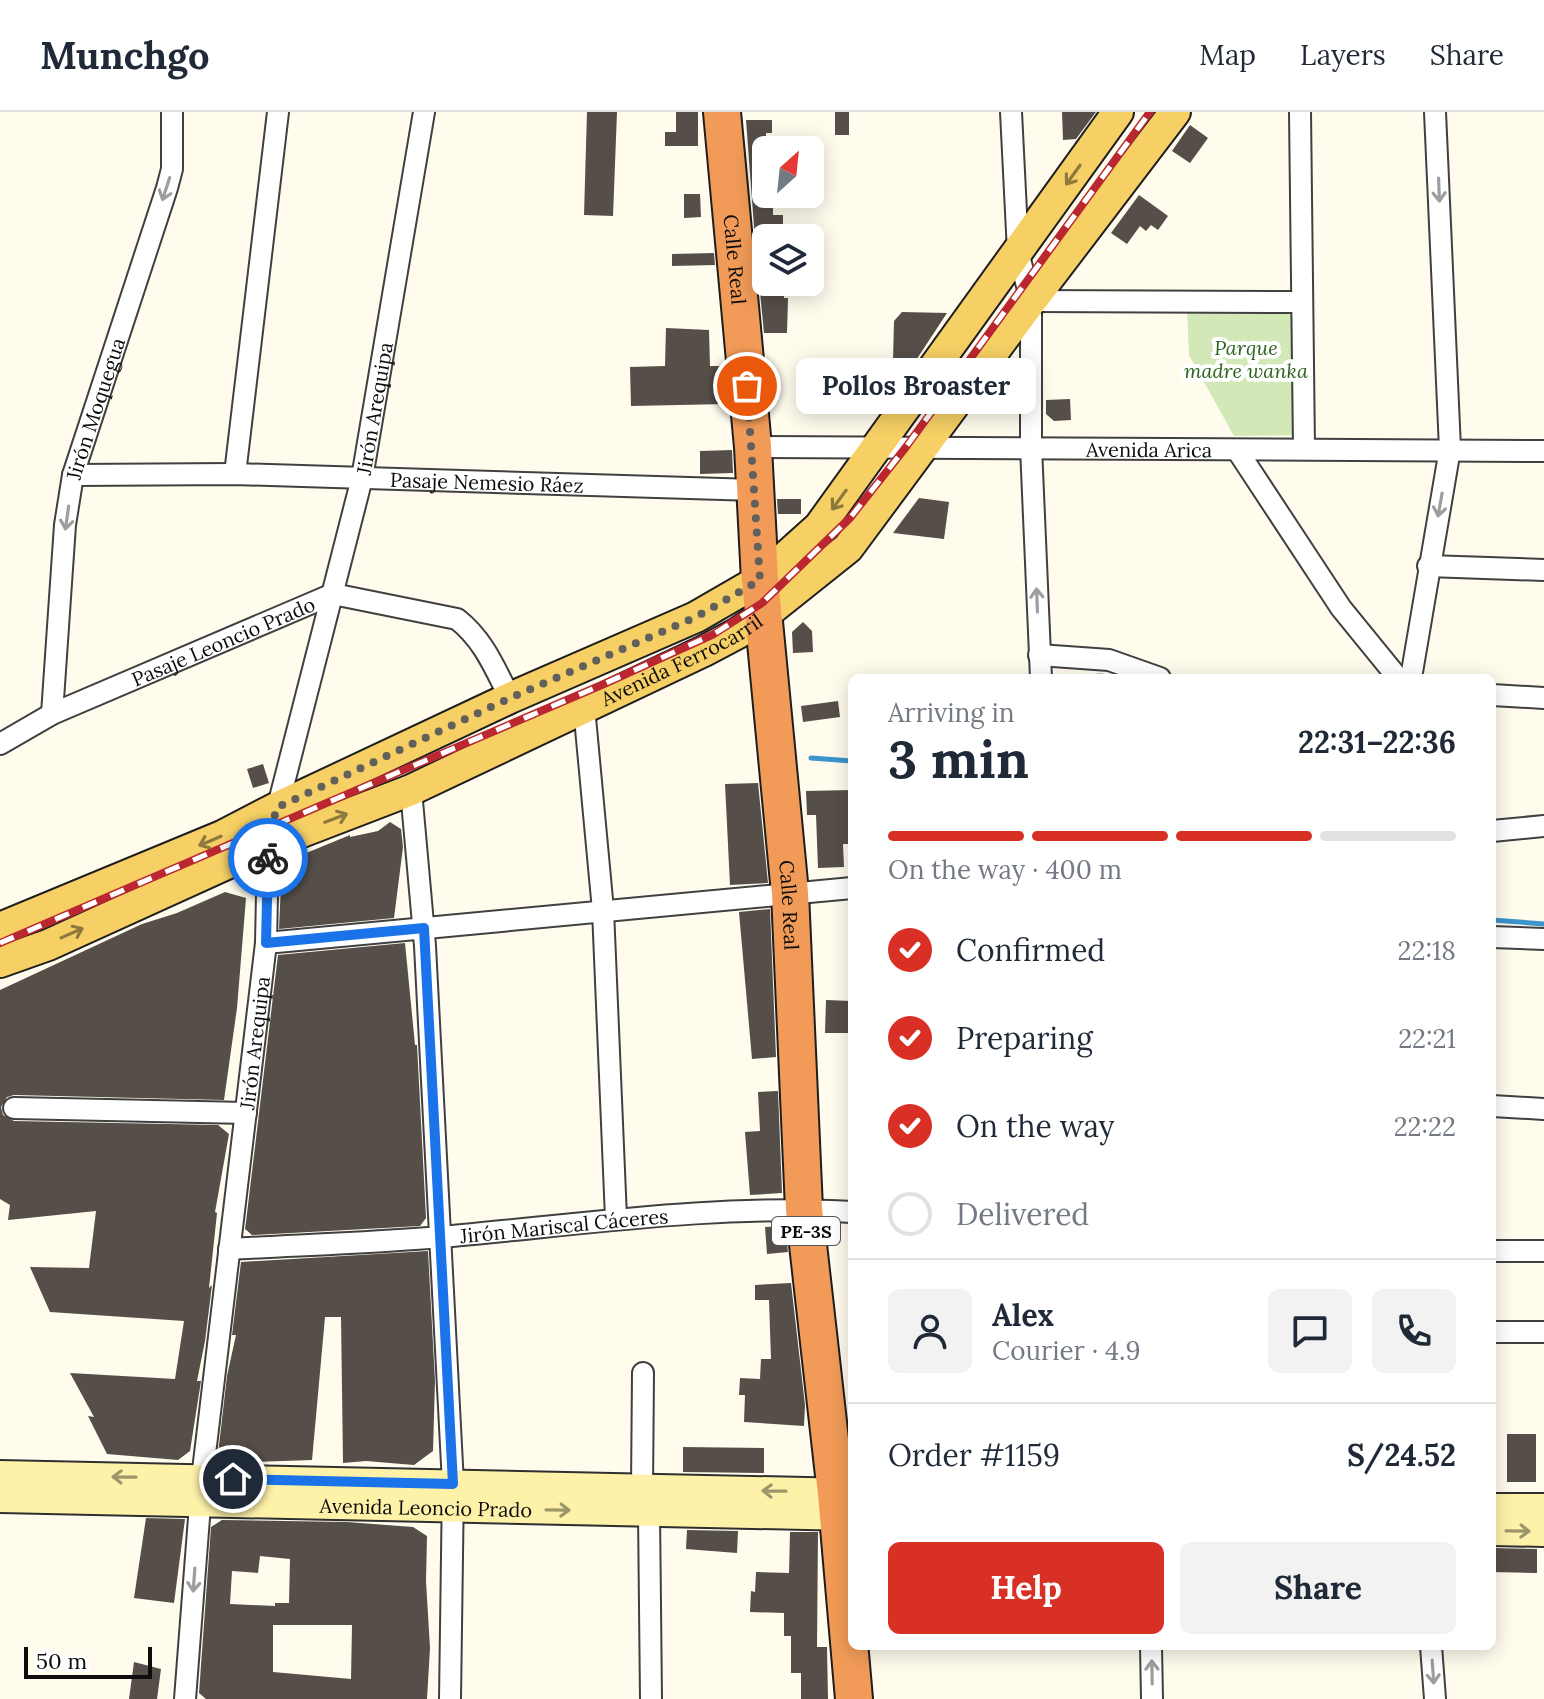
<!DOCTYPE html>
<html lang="en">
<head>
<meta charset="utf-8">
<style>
  body { margin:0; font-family:Lora,serif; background:#f2f2f3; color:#1f2937; height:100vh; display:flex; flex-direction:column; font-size:30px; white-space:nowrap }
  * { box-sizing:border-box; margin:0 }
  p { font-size:26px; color:#747a83 }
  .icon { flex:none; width:44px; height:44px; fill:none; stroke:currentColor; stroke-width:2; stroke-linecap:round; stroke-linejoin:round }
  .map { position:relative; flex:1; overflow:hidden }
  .details { position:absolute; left:848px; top:562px; width:648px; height:976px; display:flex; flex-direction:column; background:#fff; border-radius:12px; box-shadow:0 4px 20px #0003 }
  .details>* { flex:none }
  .needle { width:52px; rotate:27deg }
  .fabs { position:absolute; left:752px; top:24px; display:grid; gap:16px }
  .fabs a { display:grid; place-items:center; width:72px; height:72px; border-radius:12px; background:#fff; box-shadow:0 4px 20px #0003; font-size:40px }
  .scale { position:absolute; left:24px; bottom:20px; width:128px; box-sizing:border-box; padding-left:8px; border:4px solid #0d0d0d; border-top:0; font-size:22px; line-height:28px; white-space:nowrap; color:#0d0d0d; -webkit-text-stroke:6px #fff; paint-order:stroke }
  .pin { position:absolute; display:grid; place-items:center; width:68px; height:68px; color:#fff; margin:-34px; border:4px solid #fff; border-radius:50%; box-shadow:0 2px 8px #0007 }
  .courier { position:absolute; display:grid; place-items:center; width:80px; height:80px; margin:-40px; border:6px solid #1a73e8; border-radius:50%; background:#fff; color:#222; box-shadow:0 2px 10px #0007 }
  .bubble { position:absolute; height:56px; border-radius:12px; background:#fff; box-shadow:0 4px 20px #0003; font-size:26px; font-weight:700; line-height:56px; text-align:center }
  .summary em { font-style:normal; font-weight:700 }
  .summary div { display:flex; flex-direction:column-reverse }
  .summary { display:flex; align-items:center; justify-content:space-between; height:136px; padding:0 40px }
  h1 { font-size:52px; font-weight:700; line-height:60px }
  .bar { display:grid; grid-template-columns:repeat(4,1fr); gap:12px 8px; align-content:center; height:96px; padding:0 40px }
  .bar i { height:10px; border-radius:6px; background:#e0e1e3 }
  .bar .on { background:#d93025 }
  .bar p { grid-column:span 4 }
  .line { display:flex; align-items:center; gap:20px; padding:0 40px; border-top:2px solid #e0e1e3 }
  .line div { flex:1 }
  .round { display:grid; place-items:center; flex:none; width:84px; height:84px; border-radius:12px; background:#f2f2f3 }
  ol { padding:0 40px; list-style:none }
  li { display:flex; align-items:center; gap:24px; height:88px }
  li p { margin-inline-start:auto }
  li .icon { padding:8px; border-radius:50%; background:#d93025; color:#fff; stroke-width:4 }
  li:last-child { color:#747a83 }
  li i { width:44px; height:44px; border:4px solid #e0e1e3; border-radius:50% }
  .cta { display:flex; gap:16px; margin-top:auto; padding:16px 40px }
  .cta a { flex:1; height:92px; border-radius:12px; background:#d93025; color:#fff; font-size:32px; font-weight:700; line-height:92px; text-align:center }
  .cta a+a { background:#f2f2f3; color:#1f2937 }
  header { display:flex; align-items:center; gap:48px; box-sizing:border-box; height:112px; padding:0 40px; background:#fff; border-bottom:2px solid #e0e1e3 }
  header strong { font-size:38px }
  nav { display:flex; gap:44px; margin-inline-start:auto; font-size:28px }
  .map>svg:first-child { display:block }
  .green { fill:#d2e8b7 }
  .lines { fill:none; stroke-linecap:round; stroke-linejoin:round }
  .stream { stroke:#3b94cb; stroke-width:5 }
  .building { fill:#554e49; fill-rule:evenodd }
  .street-casing { stroke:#404040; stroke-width:24 }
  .secondary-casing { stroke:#2f2f2f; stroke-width:32 }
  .primary-casing { stroke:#1e1e1e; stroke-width:34 }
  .highway-casing { stroke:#1e1e1e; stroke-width:40 }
  .street { stroke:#fff; stroke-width:20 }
  .secondary { stroke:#fef2a9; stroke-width:28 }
  .primary { stroke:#f6d065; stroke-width:30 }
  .highway { stroke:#f29b58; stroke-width:36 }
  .rail-casing { stroke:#bb2731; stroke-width:8 }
  .rail { stroke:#fff; stroke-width:5; stroke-dasharray:15; stroke-linecap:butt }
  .oneway { stroke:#8d783d }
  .oneway2 { stroke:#9e9e9e }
  .oneway3 { stroke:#9e966b }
  .done { stroke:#62605b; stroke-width:8; stroke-dasharray:0 14.4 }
  .route { stroke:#1a73e8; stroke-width:10 }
  .labels { text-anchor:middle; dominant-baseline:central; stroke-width:8; stroke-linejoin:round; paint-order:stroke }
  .shield { fill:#fff; stroke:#565656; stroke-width:2 }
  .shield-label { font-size:18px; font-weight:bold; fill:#0d0d0d }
  .street-label { font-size:20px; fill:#0d0d0d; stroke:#fff }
  .park-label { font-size:20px; font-style:italic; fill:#2e631e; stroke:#fff }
</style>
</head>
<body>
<header>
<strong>Munchgo</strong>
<nav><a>Map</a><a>Layers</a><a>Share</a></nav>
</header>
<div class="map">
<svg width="1544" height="1587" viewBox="0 0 1544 1587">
  <rect width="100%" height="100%" fill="#fffbed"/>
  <!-- green -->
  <polygon class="green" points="1187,195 1294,197 1296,323 1234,324 1189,243"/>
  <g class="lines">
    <!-- stream -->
    <g class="stream">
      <polyline points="1084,566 1100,564 1118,566"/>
      <polyline points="811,646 852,649"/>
      <polyline points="1492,808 1544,812"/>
    </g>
  </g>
  <!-- building -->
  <g class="building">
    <polygon points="587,0 617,0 613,104 584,103"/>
    <polygon points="676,0 698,0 698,34 665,34 665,20 676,20"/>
    <rect x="835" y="0" width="14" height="23"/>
    <polygon points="1062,0 1096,0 1076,27 1063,28"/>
    <polygon points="746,8 772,8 772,21 766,21 766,82 773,82 773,103 783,103 783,126 766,126 766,143 756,141"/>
    <polygon points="1190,13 1208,26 1190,51 1172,39"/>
    <polygon points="684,82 700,82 701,105 684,106"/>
    <polygon points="1139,83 1168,104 1158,118 1151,113 1146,119 1140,114 1127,132 1111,121"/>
    <polygon points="714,141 715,153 672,154 672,142"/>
    <polygon points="759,170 783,170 784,186 788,186 787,221 764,221"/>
    <polygon points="902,200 947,201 905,265 843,259 843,249 893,249 894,209"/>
    <polygon points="666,216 709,218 710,254 724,254 727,292 631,294 630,255 665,254"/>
    <polygon points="1070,287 1071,308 1054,309 1046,302 1046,288"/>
    <polygon points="732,338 733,361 700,362 700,339"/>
    <polygon points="919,386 949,390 944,427 893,421"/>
    <polygon points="777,387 801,387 801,402 778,402"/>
    <polygon points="803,510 812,519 813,540 793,541 792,520"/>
    <polygon points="838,589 840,605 803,610 801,594"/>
    <polygon points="263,652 269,671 253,676 247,657"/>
    <polygon points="758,671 768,771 730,773 725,672"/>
    <polygon points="852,678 852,732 843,732 844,755 818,756 816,703 807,703 806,679"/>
    <polygon points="390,710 401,717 403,735 394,806 279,817 282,751 350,723 350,725 378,719"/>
    <polygon points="225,780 246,786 237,896 224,988 14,983 7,985 1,995 3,1003 14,1009 218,1013 229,1022 215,1100 217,1101 209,1176 212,1173 205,1229 197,1269 201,1269 190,1339 178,1348 107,1342 88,1304 94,1305 70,1261 175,1267 184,1209 50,1200 30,1155 89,1156 96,1099 8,1108 10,1093 0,1087 0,878 142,812 177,801"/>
    <polygon points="770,797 776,945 752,947 739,800"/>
    <polygon points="405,831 415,933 417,933 426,1106 420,1114 252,1123 245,1117 246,1110 278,843"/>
    <polygon points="826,888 852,889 852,921 825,921"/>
    <polygon points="778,979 782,1081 750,1083 745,1020 760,1019 758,980"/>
    <polygon points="785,1114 788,1140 767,1142 765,1115"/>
    <polygon points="428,1139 435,1269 433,1339 414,1353 366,1349 343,1351 341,1205 325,1205 312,1348 225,1351 218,1342 227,1264 236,1223 232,1223 241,1150"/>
    <polygon points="791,1171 805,1293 804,1314 744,1310 745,1283 739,1283 740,1266 760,1267 761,1247 771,1247 769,1188 755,1188 755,1173"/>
    <rect x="1507" y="1322" width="29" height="48"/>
    <polygon points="683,1335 764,1336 764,1361 683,1360"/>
    <polygon points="146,1406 185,1407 174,1491 134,1486"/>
    <path d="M222,1408L347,1410L413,1415L427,1424L426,1469L430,1536L427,1587H206L199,1581L211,1415ZM260,1444L290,1447L289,1491H275V1494L230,1492L232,1459L258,1461ZM273,1513H352L351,1567L273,1560Z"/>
    <polygon points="687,1418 738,1419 737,1441 686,1437"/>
    <polygon points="790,1420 818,1420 817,1535 827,1535 828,1587 801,1587 801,1561 791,1561 791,1524 784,1524 784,1501 750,1500 751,1479 755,1480 756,1460 789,1461"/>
    <polygon points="1492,1436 1537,1437 1537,1461 1492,1460"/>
    <polygon points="134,1550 161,1557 157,1587 129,1587"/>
  </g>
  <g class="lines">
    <!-- street casing -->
    <g class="street-casing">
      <g id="street">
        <polyline points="1011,0 1018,140 1031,189 1031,335 1041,566"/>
        <polyline points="1300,0 1304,336"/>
        <polyline points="1031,189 1302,190"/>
        <path id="s1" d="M753,335L1544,339"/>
        <polyline points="1237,338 1341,496 1398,566"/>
        <polyline points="235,362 278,0"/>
        <path id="s2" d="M73,363L235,362L755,378"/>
        <polyline points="1428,454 1544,458"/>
        <polyline points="1039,543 1109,548 1160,566"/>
        <polyline points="1411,566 1450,337 1435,0"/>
        <polyline points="1492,583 1544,586"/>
        <polyline points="584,595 603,798 616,1106"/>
        <path id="s3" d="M52,602L65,413L73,363L167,76L172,57V0"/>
        <path id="s4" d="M0,632L52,602L333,482L457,507C484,528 495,557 510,586"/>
        <polyline points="411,678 425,834 453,1372 450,1587"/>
        <polyline points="1492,719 1544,714"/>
        <polyline points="1492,825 1544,827"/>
        <polyline points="266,831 852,776"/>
        <polyline points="1492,994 1544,997"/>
        <polyline points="14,996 246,1001"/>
        <path id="s5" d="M229,1137C300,1133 371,1131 441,1125C578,1113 715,1092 852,1100"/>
        <polyline points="1492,1139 1544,1139"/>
        <polyline points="1492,1220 1544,1220"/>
        <polyline points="643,1261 642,1376 649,1400 651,1587"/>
        <polyline points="1151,1534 1152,1587"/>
        <polyline points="1431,1534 1435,1587"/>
        <path id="s6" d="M185,1587L202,1367L266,831L268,733L362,366L424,0"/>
      </g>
    </g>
    <!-- secondary casing -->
    <g class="secondary-casing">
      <g id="secondary">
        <polyline points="0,1363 852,1381"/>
        <path id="s7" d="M0,1386L852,1404"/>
        <polyline points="1492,1396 1544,1396"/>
        <polyline points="1492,1419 1544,1420"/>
      </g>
    </g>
    <!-- primary casing -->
    <g class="primary-casing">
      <g id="primary">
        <polyline points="0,816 222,724 276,696 510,586 696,505 760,468 819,415 1118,0"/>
        <path id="s8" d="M0,850L48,833L268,733L411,678L704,539L738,521L764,503L848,436L1031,189L1175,0"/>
      </g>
    </g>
    <!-- highway casing -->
    <g class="highway-casing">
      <g id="highway">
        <path id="s9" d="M722,0L753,335L760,468L790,781L804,1097L836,1381L854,1587"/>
      </g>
    </g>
    <!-- street -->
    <use href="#street" class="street"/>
    <!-- secondary -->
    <use href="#secondary" class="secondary"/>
    <!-- primary -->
    <use href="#primary" class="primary"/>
    <!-- highway -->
    <use href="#highway" class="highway"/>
    <!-- rail casing -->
    <g class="rail-casing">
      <polyline id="rail" points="0,831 604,572 714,522 762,491 850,406 906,335 1150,0"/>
    </g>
    <!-- rail -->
    <use href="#rail" class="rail"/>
  </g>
  <!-- one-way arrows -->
  <defs><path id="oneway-shaft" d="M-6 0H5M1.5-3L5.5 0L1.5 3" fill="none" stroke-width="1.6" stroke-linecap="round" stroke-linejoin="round" transform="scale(2)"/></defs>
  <g class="oneway">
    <use href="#oneway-shaft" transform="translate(1073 63) rotate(126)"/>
    <use href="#oneway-shaft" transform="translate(839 388) rotate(126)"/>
    <use href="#oneway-shaft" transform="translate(336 706) rotate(-21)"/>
    <use href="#oneway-shaft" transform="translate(210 729) rotate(157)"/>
    <use href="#oneway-shaft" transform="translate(72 821) rotate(-24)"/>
  </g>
  <g class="oneway2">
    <use href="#oneway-shaft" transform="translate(166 77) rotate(108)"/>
    <use href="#oneway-shaft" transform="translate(1439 78) rotate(88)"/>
    <use href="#oneway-shaft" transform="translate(1440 393) rotate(100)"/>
    <use href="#oneway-shaft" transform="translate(67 406) rotate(98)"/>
    <use href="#oneway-shaft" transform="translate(1037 488) rotate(-92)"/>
    <use href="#oneway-shaft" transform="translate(194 1468) rotate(94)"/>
    <use href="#oneway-shaft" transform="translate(1152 1560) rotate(-91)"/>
    <use href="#oneway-shaft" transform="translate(1433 1560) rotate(86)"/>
  </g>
  <g class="oneway3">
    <use href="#oneway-shaft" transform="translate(124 1365) rotate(-179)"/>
    <use href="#oneway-shaft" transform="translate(774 1379) rotate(-179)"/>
    <use href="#oneway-shaft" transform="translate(558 1398) rotate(1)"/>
    <use href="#oneway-shaft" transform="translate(1518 1419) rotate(1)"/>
  </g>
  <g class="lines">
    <!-- done -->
    <polyline class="done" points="268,746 276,696 510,586 696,505 760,468 747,274"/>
    <!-- route -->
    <polyline class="route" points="233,1367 453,1372 424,816 266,831 268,746"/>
  </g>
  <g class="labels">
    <!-- shield labels -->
    <rect class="shield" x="772" y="1105" width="68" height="28" rx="6"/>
    <g class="shield-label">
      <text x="806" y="1119">PE-3S</text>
    </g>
    <!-- street labels -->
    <g class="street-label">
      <text stroke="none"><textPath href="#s9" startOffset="148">Calle Real</textPath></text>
      <text stroke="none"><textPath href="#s6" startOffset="1308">Jirón Arequipa</textPath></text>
      <text stroke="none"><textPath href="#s3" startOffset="310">Jirón Moquegua</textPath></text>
      <text stroke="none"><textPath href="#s1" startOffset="396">Avenida Arica</textPath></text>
      <text stroke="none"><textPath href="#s2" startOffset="414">Pasaje Nemesio Ráez</textPath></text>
      <text stroke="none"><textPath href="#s4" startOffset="246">Pasaje Leoncio Prado</textPath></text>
      <text stroke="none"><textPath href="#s8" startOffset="746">Avenida Ferrocarril</textPath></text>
      <text stroke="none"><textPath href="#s9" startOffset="796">Calle Real</textPath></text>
      <text stroke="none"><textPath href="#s6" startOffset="660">Jirón Arequipa</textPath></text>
      <text stroke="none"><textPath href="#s5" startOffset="336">Jirón Mariscal Cáceres</textPath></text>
      <text stroke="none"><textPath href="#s7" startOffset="426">Avenida Leoncio Prado</textPath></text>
    </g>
    <!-- park labels -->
    <g class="park-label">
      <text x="1246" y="235">Parque<tspan x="1246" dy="23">madre wanka</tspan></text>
    </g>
  </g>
</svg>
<div class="fabs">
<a><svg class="needle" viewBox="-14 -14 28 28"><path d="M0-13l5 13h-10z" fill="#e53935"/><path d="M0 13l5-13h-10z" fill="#747a83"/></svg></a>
<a><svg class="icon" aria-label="layers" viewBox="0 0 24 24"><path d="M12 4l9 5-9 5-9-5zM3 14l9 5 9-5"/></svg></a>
</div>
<div class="scale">50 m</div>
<div class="pin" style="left:747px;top:274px;background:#ea580c"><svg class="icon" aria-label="bag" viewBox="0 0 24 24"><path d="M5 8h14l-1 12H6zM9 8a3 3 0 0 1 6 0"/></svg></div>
<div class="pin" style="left:233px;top:1367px;background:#1f2937"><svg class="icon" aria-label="home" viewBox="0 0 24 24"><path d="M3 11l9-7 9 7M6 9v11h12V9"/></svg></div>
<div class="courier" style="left:268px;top:746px"><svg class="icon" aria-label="bike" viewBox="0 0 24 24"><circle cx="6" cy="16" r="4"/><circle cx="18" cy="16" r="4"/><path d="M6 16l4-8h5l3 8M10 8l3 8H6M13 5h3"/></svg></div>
<div class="bubble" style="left:796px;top:246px;width:240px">Pollos Broaster</div>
<section class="details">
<div class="summary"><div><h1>3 min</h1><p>Arriving in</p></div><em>22:31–22:36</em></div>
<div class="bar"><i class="on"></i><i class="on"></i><i class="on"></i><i></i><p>On the way · 400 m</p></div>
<ol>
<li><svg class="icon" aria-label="check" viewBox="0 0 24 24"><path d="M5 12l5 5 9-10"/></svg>Confirmed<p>22:18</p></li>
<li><svg class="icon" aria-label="check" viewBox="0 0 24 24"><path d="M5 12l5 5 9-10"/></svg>Preparing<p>22:21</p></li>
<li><svg class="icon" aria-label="check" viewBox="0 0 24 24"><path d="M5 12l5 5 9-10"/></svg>On the way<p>22:22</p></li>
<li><i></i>Delivered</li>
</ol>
<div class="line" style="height:144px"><a class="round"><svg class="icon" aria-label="person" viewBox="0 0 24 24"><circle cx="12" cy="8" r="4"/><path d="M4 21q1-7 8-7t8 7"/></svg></a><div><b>Alex</b><p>Courier · 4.9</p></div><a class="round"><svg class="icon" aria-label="chat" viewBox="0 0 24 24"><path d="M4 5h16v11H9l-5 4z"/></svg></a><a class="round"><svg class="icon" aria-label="phone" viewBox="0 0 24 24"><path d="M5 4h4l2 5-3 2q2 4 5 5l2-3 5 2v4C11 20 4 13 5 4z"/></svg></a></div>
<div class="line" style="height:104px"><div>Order #1159</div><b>S/24.52</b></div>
<div class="cta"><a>Help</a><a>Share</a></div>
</section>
</div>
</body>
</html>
